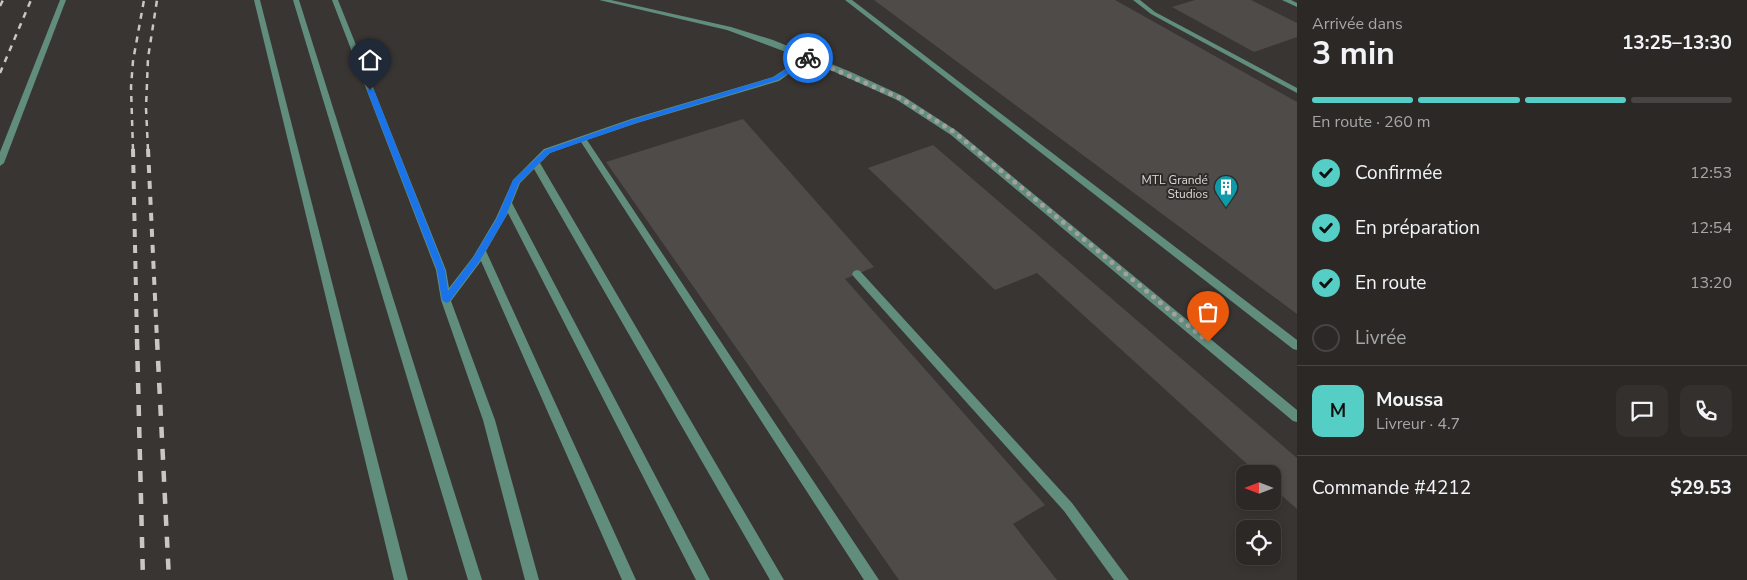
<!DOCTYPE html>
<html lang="fr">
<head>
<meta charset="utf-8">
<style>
  body { margin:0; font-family:"Nunito Sans",sans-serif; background:#33302e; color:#f1f3f6; height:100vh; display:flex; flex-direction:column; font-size:19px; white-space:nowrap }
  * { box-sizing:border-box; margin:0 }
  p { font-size:16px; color:#a6a6a7 }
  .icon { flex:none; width:28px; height:28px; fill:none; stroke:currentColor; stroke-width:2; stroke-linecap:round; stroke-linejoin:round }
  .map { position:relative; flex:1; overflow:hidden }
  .sheet { display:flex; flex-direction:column; background:#2b2826; width:450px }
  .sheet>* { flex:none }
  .needle { width:32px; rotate:270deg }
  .tools { position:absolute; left:1236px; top:465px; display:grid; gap:10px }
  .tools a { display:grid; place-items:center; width:45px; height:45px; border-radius:10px; background:#2b2826; box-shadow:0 2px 8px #0003,0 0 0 1px #474443; font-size:25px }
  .pin { position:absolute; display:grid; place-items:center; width:42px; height:42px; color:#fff; margin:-51px -21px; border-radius:50% 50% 50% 0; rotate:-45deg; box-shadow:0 0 5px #0007 }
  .pin .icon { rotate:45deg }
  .courier { position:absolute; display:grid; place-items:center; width:50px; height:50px; margin:-25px; border:4px solid #1a73e8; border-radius:50%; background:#fff; color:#222; box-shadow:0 1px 6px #0007 }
  .overview em { font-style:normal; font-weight:700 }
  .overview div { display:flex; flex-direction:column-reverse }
  .overview { display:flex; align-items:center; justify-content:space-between; height:85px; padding:0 15px }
  h1 { font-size:32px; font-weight:700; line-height:38px }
  .bar { display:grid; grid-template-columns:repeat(4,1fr); gap:8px 5px; align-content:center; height:60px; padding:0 15px }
  .bar i { height:6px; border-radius:4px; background:#474443 }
  .bar .on { background:#55cec5 }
  .bar p { grid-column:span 4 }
  .line { display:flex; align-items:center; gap:12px; padding:0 15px; border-top:1px solid #474443 }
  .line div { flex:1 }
  .round { display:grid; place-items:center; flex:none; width:52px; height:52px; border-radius:10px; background:#33302e }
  ol { padding:0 15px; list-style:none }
  li { display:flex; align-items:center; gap:15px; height:55px }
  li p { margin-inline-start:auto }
  li .icon { padding:5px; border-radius:50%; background:#55cec5; color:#111; stroke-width:4 }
  li:last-child { color:#a6a6a7 }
  li i { width:28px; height:28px; border:2px solid #474443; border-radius:50% }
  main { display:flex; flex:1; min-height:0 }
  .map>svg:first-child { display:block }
  .building { fill:#4f4b48 }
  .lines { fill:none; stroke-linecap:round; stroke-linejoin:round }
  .lane { fill:#618d7d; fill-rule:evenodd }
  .rail-far2 { stroke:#c9c6c4; stroke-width:2.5; stroke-dasharray:6 6; stroke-linecap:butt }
  .rail-far1 { stroke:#c9c6c4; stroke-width:4; stroke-dasharray:8 8; stroke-linecap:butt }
  .rail { stroke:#c9c6c4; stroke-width:4.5; stroke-dasharray:11 11; stroke-linecap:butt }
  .route { fill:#1a73e8 }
  .done { stroke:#a4a09f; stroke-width:5; stroke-dasharray:0 9 }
  .labels { text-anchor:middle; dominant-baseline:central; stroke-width:4; stroke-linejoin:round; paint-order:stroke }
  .poi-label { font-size:12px; fill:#dddad9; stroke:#2f2b29; text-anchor:end }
</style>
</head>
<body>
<main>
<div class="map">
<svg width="1297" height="580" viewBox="0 0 1297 580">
  <rect width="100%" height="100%" fill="#393532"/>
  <!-- building -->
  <g class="building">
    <polygon points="874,0 1115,0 1297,102 1297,314"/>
    <polygon points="1195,0 1251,0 1297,23 1297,37 1254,52 1172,7"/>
    <polygon points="743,119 874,267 845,279 1045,505 1013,524 1057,580 899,580 606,162"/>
    <polygon points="933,145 1297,458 1297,509 1272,487 1272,474 1258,474 1037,273 995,290 868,168"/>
  </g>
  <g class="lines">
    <!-- lane -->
    <g class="lane">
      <polygon points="60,0 66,0 4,163 0,166 0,152"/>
      <polygon points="254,0 260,0 408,580 394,580"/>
      <polygon points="293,0 299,0 482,580 468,580"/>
      <polygon points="332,0 338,0 446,270 449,288 473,257 496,218 513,180 544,149 631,119 773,77 802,58 727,30 599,0 611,0 731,27 773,40 851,72 903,96 957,131 1297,410 1297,422 1293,421 951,135 897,100 808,60 779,81 637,123 587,140 879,580 864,580 581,142 550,153 540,163 784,580 770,580 534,169 520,183 512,203 710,580 696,580 508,213 486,251 636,580 622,580 481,261 451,301 495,420 539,580 525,580 483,420 441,300 436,270"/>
      <polygon points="845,0 852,0 1297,340 1297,350 1293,349"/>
      <polygon points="1133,0 1140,0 1155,12 1297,88 1297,93 1151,14"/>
      <polygon points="1282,0 1291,0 1297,3 1297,7"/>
      <polygon points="857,270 860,271 1072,503 1129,580 1114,580 1064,511 854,277 852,274 854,271"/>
    </g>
    <!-- rail-far2 -->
    <g class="rail-far2">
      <polyline points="0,6 3,0"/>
      <polyline points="0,73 31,0"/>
      <polyline points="133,150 131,87 133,61 144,0"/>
      <polyline points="148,150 146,108 148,58 157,0"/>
    </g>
    <!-- rail-far1 -->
    <g class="rail-far1">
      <polyline points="133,149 137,340"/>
      <polyline points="148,149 157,340"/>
    </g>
    <!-- rail -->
    <g class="rail">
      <polyline points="137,339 143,580"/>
      <polyline points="157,339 169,580"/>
    </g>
  </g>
  <!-- route -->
  <polygon class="route" points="806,56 811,58 778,80 636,123 550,153 519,183 505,218 479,262 449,302 446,303 442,300 437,270 367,90 370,88 374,90 445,270 448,291 473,258 497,218 513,180 545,150 631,120 774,77"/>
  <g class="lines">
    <!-- done -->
    <polyline class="done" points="808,58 900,98 954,132 1208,342"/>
  </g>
  <!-- icons -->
  <defs>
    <g id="building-pin" transform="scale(1.25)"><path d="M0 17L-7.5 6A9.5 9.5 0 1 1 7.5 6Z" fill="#0f9aa8" stroke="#2f2b29"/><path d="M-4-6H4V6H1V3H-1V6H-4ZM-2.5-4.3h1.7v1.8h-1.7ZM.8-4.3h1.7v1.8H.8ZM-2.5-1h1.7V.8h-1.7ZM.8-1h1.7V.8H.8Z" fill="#fff"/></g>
  </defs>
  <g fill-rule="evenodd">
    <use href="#building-pin" x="1226" y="187"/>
  </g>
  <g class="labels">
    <!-- poi labels -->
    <g class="poi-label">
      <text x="1208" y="180">MTL Grandé<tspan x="1208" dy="14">Studios</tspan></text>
    </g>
  </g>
</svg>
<div class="tools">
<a><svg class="needle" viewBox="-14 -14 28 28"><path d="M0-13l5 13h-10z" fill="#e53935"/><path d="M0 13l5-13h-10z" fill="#a6a6a7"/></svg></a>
<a><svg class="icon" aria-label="locate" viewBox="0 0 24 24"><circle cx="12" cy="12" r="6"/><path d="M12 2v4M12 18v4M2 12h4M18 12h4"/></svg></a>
</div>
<div class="pin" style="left:1208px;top:342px;background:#ea580c"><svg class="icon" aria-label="bag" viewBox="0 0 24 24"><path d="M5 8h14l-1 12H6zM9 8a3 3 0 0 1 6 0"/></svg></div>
<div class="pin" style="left:370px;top:90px;background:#1f2937"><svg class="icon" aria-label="home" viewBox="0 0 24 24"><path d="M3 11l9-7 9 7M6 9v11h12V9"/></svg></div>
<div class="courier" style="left:808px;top:58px"><svg class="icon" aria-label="bike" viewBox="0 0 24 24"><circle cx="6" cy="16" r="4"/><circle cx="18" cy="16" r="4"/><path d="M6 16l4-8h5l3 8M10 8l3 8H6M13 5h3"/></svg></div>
</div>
<section class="sheet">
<div class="overview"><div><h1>3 min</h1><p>Arrivée dans</p></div><em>13:25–13:30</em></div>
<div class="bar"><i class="on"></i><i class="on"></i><i class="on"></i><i></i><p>En route · 260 m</p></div>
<ol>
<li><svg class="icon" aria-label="check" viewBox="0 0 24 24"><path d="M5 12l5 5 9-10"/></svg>Confirmée<p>12:53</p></li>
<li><svg class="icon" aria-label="check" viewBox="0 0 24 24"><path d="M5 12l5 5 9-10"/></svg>En préparation<p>12:54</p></li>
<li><svg class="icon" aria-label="check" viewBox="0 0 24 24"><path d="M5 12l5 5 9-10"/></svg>En route<p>13:20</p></li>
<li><i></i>Livrée</li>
</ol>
<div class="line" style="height:90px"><b class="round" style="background:#55cec5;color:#111">M</b><div><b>Moussa</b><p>Livreur · 4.7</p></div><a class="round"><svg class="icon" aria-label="chat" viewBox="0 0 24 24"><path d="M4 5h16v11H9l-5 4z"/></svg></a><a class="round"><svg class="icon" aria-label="phone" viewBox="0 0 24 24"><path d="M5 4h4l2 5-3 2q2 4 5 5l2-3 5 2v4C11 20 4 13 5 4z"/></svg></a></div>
<div class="line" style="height:65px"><div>Commande #4212</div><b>$29.53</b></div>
</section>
</main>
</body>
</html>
